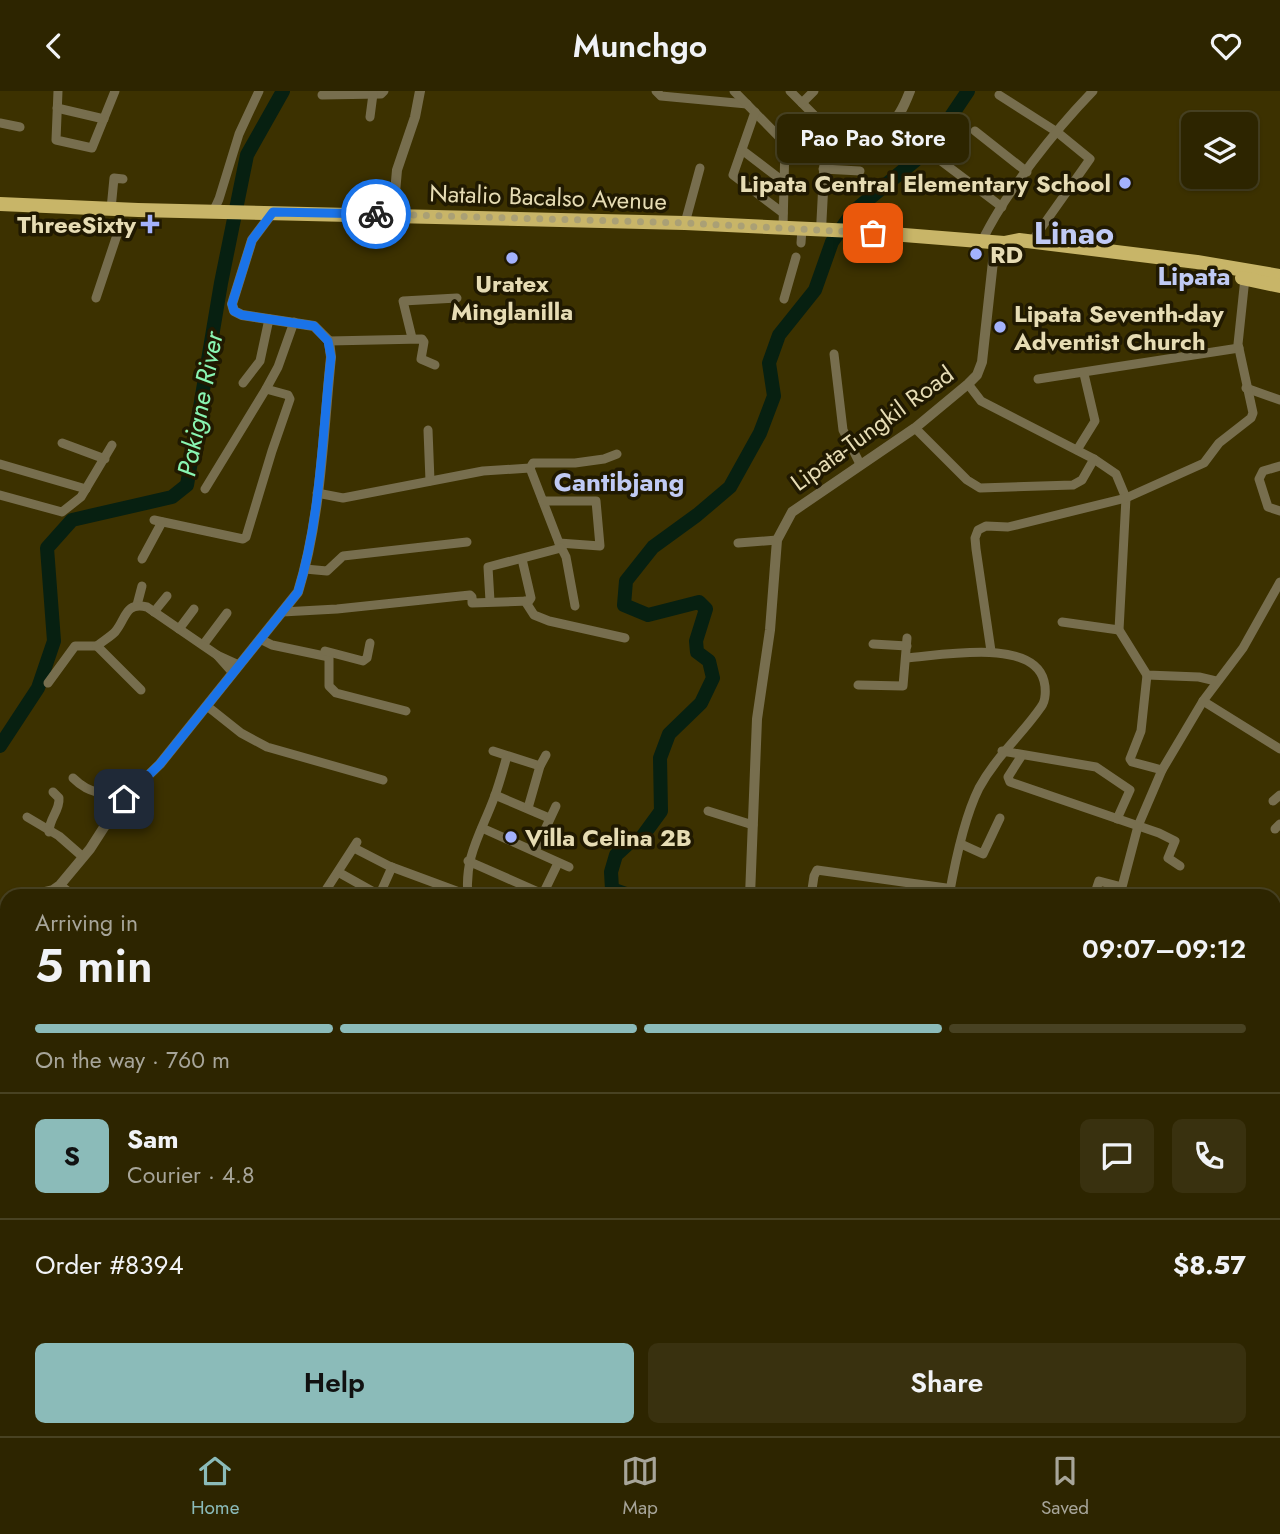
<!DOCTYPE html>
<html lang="en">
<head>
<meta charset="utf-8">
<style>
  body { margin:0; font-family:Jost,sans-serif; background:#39310f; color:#f1f3f6; height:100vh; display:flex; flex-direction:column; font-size:26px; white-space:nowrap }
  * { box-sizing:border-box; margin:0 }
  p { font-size:23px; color:#a7a599 }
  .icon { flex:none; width:38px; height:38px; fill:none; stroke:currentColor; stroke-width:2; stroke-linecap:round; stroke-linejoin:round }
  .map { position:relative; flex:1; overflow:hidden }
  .drawer { position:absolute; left:0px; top:798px; width:1281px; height:548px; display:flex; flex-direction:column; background:#2d2500; border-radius:21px 21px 0 0; box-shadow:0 2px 5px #0004,0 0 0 2px #484222 }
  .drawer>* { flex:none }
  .buttons { position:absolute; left:1181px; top:21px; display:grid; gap:14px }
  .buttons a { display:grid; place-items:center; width:77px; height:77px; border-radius:10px; background:#2d2500; box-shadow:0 2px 5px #0004,0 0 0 2px #484222; font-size:35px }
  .pin { position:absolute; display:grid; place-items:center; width:60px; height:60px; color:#fff; margin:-30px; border-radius:14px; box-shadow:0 4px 10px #0006 }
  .courier { position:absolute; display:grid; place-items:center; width:70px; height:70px; margin:-35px; border:5px solid #1a73e8; border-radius:50%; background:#fff; color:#222; box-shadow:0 2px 9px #0007 }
  .bubble { position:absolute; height:49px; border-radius:10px; background:#2d2500; box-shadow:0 2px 5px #0004,0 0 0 2px #484222; font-size:23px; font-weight:600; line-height:49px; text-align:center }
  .summary em { font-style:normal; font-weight:600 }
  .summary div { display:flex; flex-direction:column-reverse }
  .summary { display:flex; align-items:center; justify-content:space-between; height:119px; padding:0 35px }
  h1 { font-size:46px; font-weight:600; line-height:52px }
  .bar { display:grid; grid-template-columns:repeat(4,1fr); gap:10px 7px; align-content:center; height:84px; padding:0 35px }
  .bar i { height:9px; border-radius:5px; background:#484222 }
  .bar .current { background:#8bbbb9 }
  .bar p { grid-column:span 4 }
  .line { display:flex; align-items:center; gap:18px; padding:0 35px; border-top:2px solid #484222 }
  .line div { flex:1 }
  .round { display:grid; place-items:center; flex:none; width:74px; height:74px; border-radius:10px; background:#39310f }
  .action { display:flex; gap:14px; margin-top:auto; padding:14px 35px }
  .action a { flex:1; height:80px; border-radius:10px; background:#8bbbb9; color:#111; font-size:28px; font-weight:600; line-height:80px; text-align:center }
  .action a+a { background:#39310f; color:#f1f3f6 }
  header { display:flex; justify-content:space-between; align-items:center; height:91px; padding:0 35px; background:#2d2500; font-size:32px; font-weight:600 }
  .tab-bar { display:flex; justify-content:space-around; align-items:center; height:98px; border-top:2px solid #484222; background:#2d2500; font-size:19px; color:#a7a599 }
  .tab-bar a { display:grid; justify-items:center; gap:4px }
  .tab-bar .current { color:#8bbbb9 }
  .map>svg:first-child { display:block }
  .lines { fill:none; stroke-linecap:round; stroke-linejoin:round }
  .stream { stroke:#072011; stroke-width:2.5 }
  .river { stroke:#072011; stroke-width:14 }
  .minor { stroke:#776e4e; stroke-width:9 }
  .tertiary { stroke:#776e4e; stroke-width:10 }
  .trunk { stroke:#c8b568; stroke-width:14 }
  .done { stroke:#aaa075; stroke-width:7; stroke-dasharray:0 12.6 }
  .route { stroke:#1a73e8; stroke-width:9 }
  .poi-dot { fill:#a3b2fd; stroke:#201901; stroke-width:2.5 }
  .labels { text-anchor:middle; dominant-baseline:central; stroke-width:7; stroke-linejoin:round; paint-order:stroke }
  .poi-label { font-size:24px; font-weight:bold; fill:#e6dcb4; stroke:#201901; text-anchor:start }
  .street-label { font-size:24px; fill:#e6dcb4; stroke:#201901 }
  .neighbourhood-label { font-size:26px; font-weight:bold; fill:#c0caf4; stroke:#201901 }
  .water-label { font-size:26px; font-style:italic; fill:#89f5b2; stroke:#201901 }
  .district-label { font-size:32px; font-weight:bold; fill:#c0caf4; stroke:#201901 }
</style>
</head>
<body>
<header><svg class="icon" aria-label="back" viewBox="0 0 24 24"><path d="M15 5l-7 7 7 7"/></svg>Munchgo<svg class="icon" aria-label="heart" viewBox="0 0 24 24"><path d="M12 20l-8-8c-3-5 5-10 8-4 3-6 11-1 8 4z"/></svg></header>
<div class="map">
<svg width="1280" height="1345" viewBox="0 0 1280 1345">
  <rect width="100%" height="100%" fill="#3c3100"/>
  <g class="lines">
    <!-- stream -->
    <polyline class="stream" points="1274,981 1280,978"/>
    <!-- river -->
    <g class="river">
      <polyline points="0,655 38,597 54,550 47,457 72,429 172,406 187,394 221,192 247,64 283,0"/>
      <polyline points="632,805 612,798 611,781 616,764 629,752 642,746 661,720 660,667 669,643 701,612 713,587 709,570 697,561 696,550 706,518 699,511 648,524 624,514 626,490 653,456 697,424 730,396 760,342 774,305 769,272 779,244 815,199 832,151 853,121 929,58 968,0"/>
      <polyline points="653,1339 663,1345"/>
    </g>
    <!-- minor -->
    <g class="minor">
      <polyline points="58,0 56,49 92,57 115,0"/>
      <polyline points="656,0 661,5 747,13"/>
      <polyline points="734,0 785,52 783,137"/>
      <polyline points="790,0 830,40"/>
      <polyline points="322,4 381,3 384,0"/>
      <polyline points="999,4 1057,41 1090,68 1032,150"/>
      <polyline points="802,12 814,0"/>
      <polyline points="57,17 104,28"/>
      <polyline points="755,21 733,84 783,122"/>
      <polyline points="370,26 373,3"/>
      <polyline points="0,32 20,36"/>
      <polyline points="975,40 1027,81"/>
      <polyline points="742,59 784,91"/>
      <polyline points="937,67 1002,116"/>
      <polyline points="823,78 860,80"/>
      <polyline points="111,118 114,87 123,88"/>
      <polyline points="213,121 219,108 239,43 259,0"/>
      <polyline points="685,132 700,77"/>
      <path d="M982,150C1005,102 1056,38 1093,0"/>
      <polyline points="801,152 802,138"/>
      <polyline points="96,207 118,141 121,118"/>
      <polyline points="784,208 796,166"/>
      <polyline points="412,247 403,210 457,207"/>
      <polyline points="329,250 422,248 424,251 421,268 435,274"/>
      <polyline points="834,263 843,339 860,373"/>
      <polyline points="1038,288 1239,257"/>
      <polyline points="243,292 260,270 269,228"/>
      <polyline points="968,293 981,310 1094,368 1116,383 1126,407 1119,539 1147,584 1199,586 1216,590"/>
      <polyline points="1246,297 1280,309"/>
      <polyline points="915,337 967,389 980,397 1073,394 1082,389 1094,368"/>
      <polyline points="428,339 430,390"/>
      <polyline points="62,352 105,368"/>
      <polyline points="1077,359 1095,330 1084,283"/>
      <polyline points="0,373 86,398"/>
      <polyline points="1280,375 1263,380 1259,388 1268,416 1280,420"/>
      <polyline points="530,377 559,452 566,466 575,515"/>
      <polyline points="205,398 266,298 278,276 294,231"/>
      <polyline points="317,402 343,407 483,380 530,377 533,372 575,372 604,368 617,363"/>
      <polyline points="0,404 62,421 81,406 112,354"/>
      <polyline points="543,410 596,410 600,455 559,452"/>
      <polyline points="154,429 243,448 246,446 272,360 290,308 288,304 266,298"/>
      <polyline points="738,452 777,449"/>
      <polyline points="142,468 162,431"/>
      <polyline points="305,478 327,480 343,465 467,451"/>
      <polyline points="490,510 488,476 561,457"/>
      <polyline points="525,510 534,524 549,530 625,547"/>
      <polyline points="137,514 142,495"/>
      <polyline points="154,521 167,505"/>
      <polyline points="282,521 337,518 470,504 472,506 472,512 529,510 531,507 522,468"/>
      <polyline points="1062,531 1119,539"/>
      <polyline points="179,538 194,518"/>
      <polyline points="260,548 272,554 329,566 329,595 336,602 406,620"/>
      <polyline points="873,553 907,555"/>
      <polyline points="203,554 227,522"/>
      <polyline points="325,560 363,570 367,567 370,552"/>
      <polyline points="991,560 976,458 975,447 978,439 986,435 1008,436 1126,407 1204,372 1219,352 1251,327 1253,322 1238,253 1245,187"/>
      <path d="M906,567C939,565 1033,546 1044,590C1046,598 1046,610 1041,616C1021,645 997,664 979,697C964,727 955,771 949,805"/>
      <polyline points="233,582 217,564 239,574"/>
      <polyline points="1147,584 1141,640 1130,668 1132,671 1162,679"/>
      <polyline points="48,592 75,555 97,555"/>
      <polyline points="858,594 903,595 907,547"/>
      <path d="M141,599L97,555C103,550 110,546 115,541C127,527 124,511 147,516L217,564"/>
      <polyline points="1203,610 1280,658"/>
      <polyline points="207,615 241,642 267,656 383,689"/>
      <polyline points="493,660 540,675"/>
      <polyline points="1002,660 1096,676 1130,699 1117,728"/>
      <polyline points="1022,664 1008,686 1010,691 1159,742 1175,750 1168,767 1180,775"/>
      <path d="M73,687C91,705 102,698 119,713"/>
      <polyline points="495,704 549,727"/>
      <polyline points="1273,710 1280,704"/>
      <polyline points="528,717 540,675 546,664"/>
      <polyline points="708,720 753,734"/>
      <polyline points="27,726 59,745 83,766"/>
      <polyline points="482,737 569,776"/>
      <polyline points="1275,738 1280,733"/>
      <path d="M49,741C49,727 60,720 59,707L53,701"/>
      <polyline points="961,753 983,763 1000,727"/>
      <polyline points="354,757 389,775 470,805"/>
      <polyline points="535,760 556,715"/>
      <polyline points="468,770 543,803"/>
      <polyline points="338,781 379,804"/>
      <polyline points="60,794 74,805"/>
      <polyline points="324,802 357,751"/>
      <polyline points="1047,803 1063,805"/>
      <polyline points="379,805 392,776"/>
      <path d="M468,805C464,766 481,742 494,707C499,694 503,679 507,665"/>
      <polyline points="542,805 558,772"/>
      <polyline points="811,805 814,785 817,779 946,797"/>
      <polyline points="1094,805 1099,790 1122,796 1138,735 1162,679 1203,610 1243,557 1280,491"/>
      <polyline points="0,852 7,857"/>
      <polyline points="0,916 7,920"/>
      <polyline points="0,1113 7,1110"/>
      <polyline points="0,1165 7,1152"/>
      <polyline points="0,1220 7,1208"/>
      <polyline points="0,1295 7,1283"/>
      <polyline points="0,1337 14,1344"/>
      <polyline points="94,1339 107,1345"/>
      <polyline points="173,1339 183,1344"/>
      <polyline points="424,1339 428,1345"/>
      <polyline points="461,1339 465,1345"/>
      <polyline points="573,1339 585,1345"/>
      <polyline points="37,1345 41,1339"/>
      <polyline points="64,1345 68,1339"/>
      <polyline points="151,1345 154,1339"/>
      <polyline points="218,1345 223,1341 241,1345"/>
      <polyline points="277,1345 278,1339"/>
      <polyline points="350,1345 364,1339"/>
      <polyline points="511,1345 519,1339"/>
    </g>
    <!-- tertiary -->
    <g class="tertiary">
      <polyline points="393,124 397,79 415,26 420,0"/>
      <path d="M821,139L826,43C833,37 838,38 847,38C888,37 894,41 910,0"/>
      <path d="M27,805L53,799L60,794L90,758L119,713L160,673L298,501C321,427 323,343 331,266L329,250L314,235L242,224L234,220L232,213L252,149L273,121"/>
      <polyline points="750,805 757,628 770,539 777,449 792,421 915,337 968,293 977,284 982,271 995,152"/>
      <polyline points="0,825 7,815"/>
      <polyline points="679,1339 688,1345"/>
    </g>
    <!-- trunk -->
    <g class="trunk">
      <polyline points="0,113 138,119 685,132 854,140 1004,152 1019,149 1197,171 1280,185"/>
      <polyline points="1242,187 1280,195"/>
    </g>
  </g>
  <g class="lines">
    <!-- done -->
    <polyline class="done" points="376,123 685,132 873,142"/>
    <!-- route -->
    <path class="route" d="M124,708L160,673L298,501C321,426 322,343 331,266L328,250L314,235L242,224L234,220L232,213L252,149L273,121L376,123"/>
  </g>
  <!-- markers -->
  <g class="poi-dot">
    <circle cx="1125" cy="92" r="7"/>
    <path d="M146.5 122.5h7v7h7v7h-7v7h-7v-7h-7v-7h7z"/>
    <circle cx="976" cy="163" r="7"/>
    <circle cx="512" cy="167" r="7"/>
    <circle cx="1000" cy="236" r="7"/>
    <circle cx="511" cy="746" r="7"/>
  </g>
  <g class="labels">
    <!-- poi labels -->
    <g class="poi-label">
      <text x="1111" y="92" text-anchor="end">Lipata Central Elementary School</text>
      <text x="136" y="133" text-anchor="end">ThreeSixty</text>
      <text x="990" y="163">RD</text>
      <text x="512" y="192" text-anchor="middle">Uratex<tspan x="512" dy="28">Minglanilla</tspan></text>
      <text x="1014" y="222">Lipata Seventh-day<tspan x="1014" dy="28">Adventist Church</tspan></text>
      <text x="525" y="746">Villa Celina 2B</text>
    </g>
    <!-- street labels -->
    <g class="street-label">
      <text transform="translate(548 106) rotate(2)">Natalio Bacalso Avenue</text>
      <text transform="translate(872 337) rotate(-36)">Lipata-Tungkil Road</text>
    </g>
    <!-- neighbourhood labels -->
    <g class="neighbourhood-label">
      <text x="1194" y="185">Lipata</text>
      <text x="619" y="391">Cantibjang</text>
    </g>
    <!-- water labels -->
    <g class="water-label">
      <text transform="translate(200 313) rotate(-79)">Pakigne River</text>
    </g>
    <!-- district labels -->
    <g class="district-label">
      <text x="1074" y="142">Linao</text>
    </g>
  </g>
</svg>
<div class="buttons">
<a><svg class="icon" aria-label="layers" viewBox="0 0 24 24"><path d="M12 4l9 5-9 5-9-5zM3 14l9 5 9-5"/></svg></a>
</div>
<div class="pin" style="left:873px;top:142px;background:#ea580c"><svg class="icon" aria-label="bag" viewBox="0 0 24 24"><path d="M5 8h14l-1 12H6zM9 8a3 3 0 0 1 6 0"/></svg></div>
<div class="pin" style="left:124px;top:708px;background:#1f2937"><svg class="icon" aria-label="home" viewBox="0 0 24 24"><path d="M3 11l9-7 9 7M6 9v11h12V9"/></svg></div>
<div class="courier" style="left:376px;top:123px"><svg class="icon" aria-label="bike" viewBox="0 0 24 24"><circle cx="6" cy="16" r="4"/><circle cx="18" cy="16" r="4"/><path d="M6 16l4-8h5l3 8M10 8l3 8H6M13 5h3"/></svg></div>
<div class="bubble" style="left:777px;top:23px;width:192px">Pao Pao Store</div>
<section class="drawer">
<div class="summary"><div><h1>5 min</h1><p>Arriving in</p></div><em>09:07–09:12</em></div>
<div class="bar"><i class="current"></i><i class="current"></i><i class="current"></i><i></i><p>On the way · 760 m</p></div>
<div class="line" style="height:126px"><b class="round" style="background:#8bbbb9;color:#111">S</b><div><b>Sam</b><p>Courier · 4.8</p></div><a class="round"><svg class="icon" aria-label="chat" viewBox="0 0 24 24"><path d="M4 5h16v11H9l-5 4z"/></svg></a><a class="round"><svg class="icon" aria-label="phone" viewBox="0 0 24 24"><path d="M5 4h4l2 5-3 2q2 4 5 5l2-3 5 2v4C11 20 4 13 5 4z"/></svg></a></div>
<div class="line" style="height:91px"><div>Order #8394</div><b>$8.57</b></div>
<div class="action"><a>Help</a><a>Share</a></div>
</section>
</div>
<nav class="tab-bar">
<a class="current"><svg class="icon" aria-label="home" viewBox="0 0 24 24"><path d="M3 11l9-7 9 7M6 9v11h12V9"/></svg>Home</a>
<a><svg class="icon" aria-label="map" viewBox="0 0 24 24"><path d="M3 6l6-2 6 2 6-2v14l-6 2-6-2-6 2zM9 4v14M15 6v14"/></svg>Map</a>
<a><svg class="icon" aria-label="saved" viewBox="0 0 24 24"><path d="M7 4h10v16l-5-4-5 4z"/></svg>Saved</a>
</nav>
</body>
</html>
